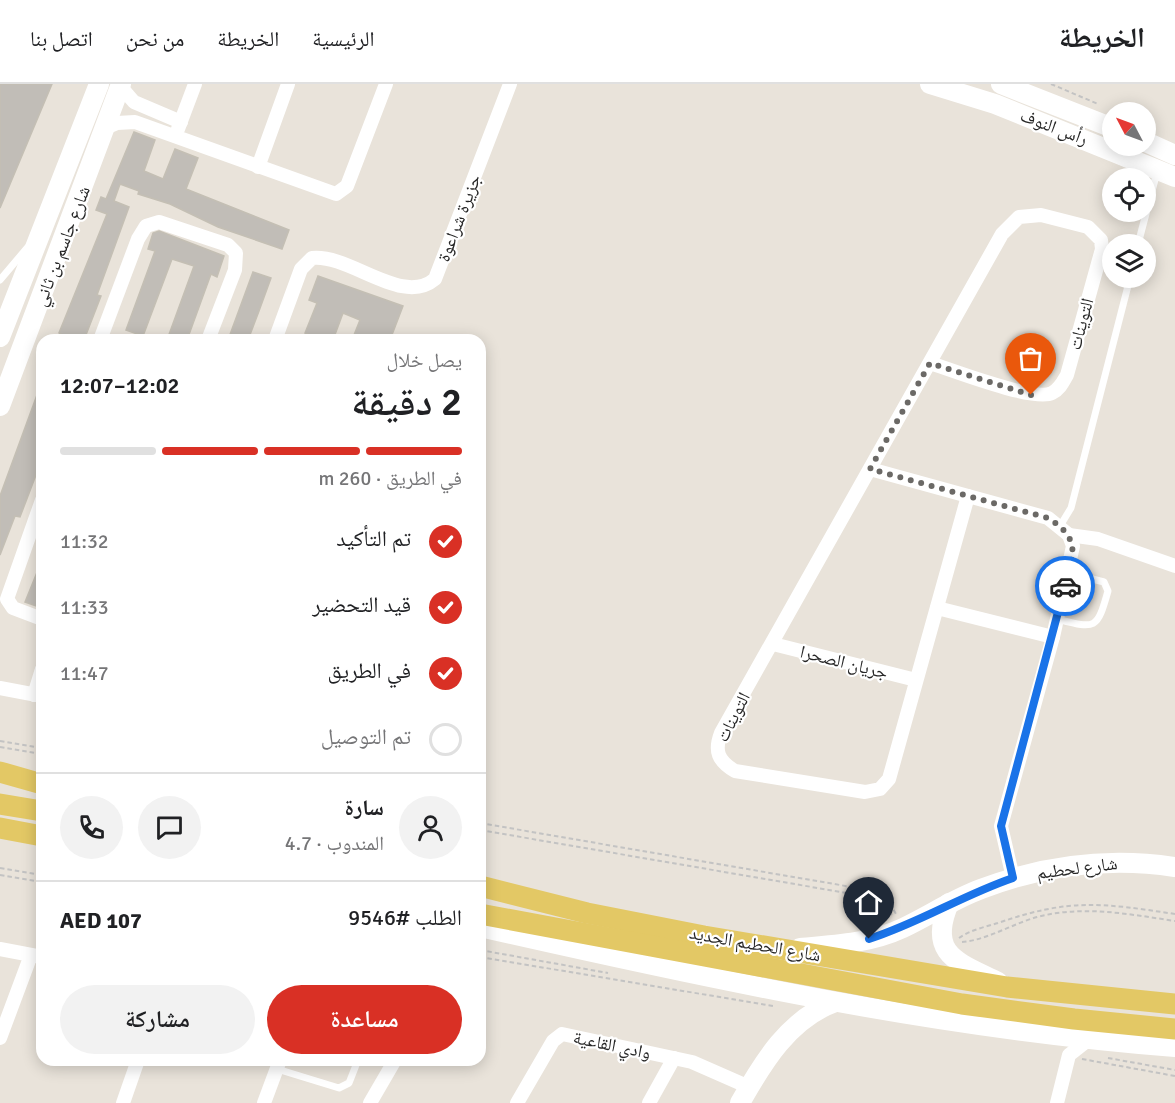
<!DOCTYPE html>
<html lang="ar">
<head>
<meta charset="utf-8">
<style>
  body { margin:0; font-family:Signika,"Noto Naskh Arabic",sans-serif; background:#f2f2f2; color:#202124; direction:rtl; height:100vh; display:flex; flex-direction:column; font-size:22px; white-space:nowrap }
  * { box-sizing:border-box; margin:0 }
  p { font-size:20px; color:#757577 }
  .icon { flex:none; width:33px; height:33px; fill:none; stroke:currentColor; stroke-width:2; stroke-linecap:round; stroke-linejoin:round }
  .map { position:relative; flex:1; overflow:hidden; direction:ltr }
  .drawer { position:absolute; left:36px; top:250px; width:450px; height:732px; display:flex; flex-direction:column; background:#fff; border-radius:18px; box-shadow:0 3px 15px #0003; direction:rtl }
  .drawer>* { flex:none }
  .needle { width:39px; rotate:311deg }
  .controls { position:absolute; left:1102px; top:18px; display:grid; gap:12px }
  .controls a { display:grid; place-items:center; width:54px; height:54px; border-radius:50%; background:#fff; box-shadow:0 3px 15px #0003; font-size:30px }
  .pin { position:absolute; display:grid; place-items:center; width:51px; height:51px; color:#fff; margin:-62px -26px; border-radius:50% 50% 50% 0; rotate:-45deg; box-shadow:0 0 6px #0007 }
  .pin .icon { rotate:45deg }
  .courier { position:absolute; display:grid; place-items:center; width:60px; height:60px; margin:-30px; border:4px solid #1a73e8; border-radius:50%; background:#fff; color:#222; box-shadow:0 2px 8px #0007 }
  .headline em { font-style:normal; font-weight:600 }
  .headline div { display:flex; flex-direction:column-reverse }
  .headline { display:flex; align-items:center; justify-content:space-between; height:102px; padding:0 24px }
  h1 { font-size:39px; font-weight:600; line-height:45px }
  .bar { display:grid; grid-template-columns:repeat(4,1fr); gap:9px 6px; align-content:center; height:72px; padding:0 24px }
  .bar i { height:8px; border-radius:4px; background:#e0e0e0 }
  .bar .selected { background:#d93025 }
  .bar p { grid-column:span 4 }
  .line { display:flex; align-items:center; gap:15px; padding:0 24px; border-top:2px solid #e0e0e0 }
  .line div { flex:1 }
  .round { display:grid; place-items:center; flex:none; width:63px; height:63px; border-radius:32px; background:#f2f2f2 }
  ol { padding:0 24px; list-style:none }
  li { display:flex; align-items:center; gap:18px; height:66px }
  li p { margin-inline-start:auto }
  li .icon { padding:6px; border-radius:50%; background:#d93025; color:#fff; stroke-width:4 }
  li:last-child { color:#757577 }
  li i { width:33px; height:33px; border:3px solid #e0e0e0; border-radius:50% }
  .action { display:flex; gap:12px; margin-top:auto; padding:12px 24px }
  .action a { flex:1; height:69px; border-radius:36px; background:#d93025; color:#fff; font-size:24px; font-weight:600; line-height:69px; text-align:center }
  .action a+a { background:#f2f2f2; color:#202124 }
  header { display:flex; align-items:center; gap:36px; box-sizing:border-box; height:84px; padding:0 30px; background:#fff; border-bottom:2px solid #e0e0e0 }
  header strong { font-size:28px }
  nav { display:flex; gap:33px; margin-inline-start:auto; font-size:21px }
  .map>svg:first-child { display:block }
  .building { fill:#c1bdb7; stroke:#c4bfb4; stroke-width:1.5 }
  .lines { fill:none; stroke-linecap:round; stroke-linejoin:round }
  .path { stroke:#c3c3c3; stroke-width:2; stroke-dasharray:4.5 3; stroke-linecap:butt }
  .lane { stroke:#fff; stroke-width:7 }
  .street { stroke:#fff; stroke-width:14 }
  .secondary { stroke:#fff; stroke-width:20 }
  .primary { stroke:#e3c865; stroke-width:21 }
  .done { stroke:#6b6966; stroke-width:6; stroke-dasharray:0 10.8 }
  .route { stroke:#1a73e8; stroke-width:8 }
  .labels { text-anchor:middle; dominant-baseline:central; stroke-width:4.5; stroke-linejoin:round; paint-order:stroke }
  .street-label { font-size:18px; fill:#272727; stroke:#fff }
</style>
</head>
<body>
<header>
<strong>الخريطة</strong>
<nav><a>الرئيسية</a><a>الخريطة</a><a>من نحن</a><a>اتصل بنا</a></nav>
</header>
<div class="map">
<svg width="1175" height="1019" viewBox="0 0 1175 1019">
  <rect width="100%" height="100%" fill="#e9e3da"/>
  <!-- building -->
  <g class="building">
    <polygon points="0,0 52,0 0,124"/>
    <polygon points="134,48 155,56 144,87 163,95 175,65 198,74 186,105 289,146 282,165 218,143 170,120 138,110 139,107 120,100 114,117 129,123 97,211 101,212 84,256 61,256 63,251 59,249 107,130 96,126 101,113 106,115"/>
    <polygon points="159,147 224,172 217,193 211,190 187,256 167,256 194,182 172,175 143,252 126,246 155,167 148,165 153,149"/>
    <polygon points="253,188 271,194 259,227 248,256 228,256"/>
    <polygon points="318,192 403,222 390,256 352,256 360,236 343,229 333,256 323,256 305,249 317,219 309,216"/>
    <polygon points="41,300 42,375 20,433 15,432 0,471 0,412"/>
    <polygon points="42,476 42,524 25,518"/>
  </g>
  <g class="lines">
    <!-- path -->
    <g class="path">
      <polyline points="1051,0 1098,20"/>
      <polyline points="0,657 42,664"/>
      <polyline points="0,663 42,670"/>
      <polyline points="480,739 869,806 888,816 896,830"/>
      <polyline points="480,746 870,813 882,819 892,831"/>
      <polyline points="0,784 42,791"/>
      <polyline points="0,791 42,798"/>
      <path d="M959,854C970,846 985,843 998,839C1070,814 1102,819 1175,830"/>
      <path d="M962,858C987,856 1012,840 1037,833C1083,821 1128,830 1175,837"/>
      <polyline points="480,866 608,889"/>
      <polyline points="480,873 773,922"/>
      <polyline points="1108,974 1175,986"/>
      <polyline points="1082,975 1175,992"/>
    </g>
    <!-- lane -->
    <g class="lane">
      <polyline points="1138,160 1157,88"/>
      <polyline points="0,196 27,164"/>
      <polyline points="1060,442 1071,424 1130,194"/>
      <path d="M1057,535C1096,545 1097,546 1108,507L1104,498L1069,489"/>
      <polyline points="277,985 339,1004 349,999 358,976"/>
    </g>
    <!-- street -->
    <g class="street">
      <polyline points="120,2 134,18 181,38"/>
      <polyline points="105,44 117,39 135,38 336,110 347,102 386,0"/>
      <polyline points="178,45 195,0"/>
      <polyline points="258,83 288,0"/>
      <polyline points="100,256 138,155 146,142 159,138 228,161 236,169 235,186 208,256"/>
      <path d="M275,256L301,185L312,174C351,170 402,223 435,195L510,0"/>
      <path d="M930,279C952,286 1034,318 1052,309C1060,305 1063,298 1067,291L1102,165L1101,156L1088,143L1041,131L1019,133L1002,150L721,649C714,667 718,677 735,687L865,708L880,705L889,695L968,412"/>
      <polyline points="870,385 1048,434 1069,451 1073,462 1053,553 1001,742 1013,794"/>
      <polyline points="42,416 7,515 13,524 42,535"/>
      <polyline points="1069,451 1098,455 1175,482"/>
      <polyline points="937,524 1053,553"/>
      <polyline points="773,560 916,596"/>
      <polyline points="0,604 42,612"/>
      <polyline points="34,611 42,585"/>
      <polyline points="0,865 42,873"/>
      <polyline points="0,954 31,871"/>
      <polyline points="123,1019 138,976"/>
      <polyline points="264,1019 280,976"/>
      <polyline points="370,1019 395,976"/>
      <polyline points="517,1019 553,957 562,950 692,978 749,1003"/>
      <polyline points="649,1019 674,974"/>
      <polyline points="1057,1019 1069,971 1088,956"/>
    </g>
    <!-- secondary -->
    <g class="secondary">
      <polyline points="930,0 995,20 1175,93"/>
      <polyline points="1001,0 1113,44"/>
      <polyline points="1146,58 1175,71"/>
      <polyline points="0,253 99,0"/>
      <polyline points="0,322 121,0"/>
      <path d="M949,819C927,871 958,878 998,898"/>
      <path d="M480,843C709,895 940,945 1175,963"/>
      <path d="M800,864C836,861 871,859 903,844C930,831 954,815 981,805C1044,781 1109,773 1175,783"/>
      <path d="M740,1019C763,978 789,935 835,918"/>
    </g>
    <!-- primary -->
    <g class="primary">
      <polyline points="0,688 42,700"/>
      <polyline points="0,720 42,727"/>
      <polyline points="0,744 42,752"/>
      <polyline points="480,802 587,829 704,852 1007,903 1175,920"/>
      <polyline points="480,830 962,920 1074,935 1175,945"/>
    </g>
  </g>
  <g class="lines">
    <!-- done -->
    <path class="done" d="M1031,311L930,279L870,385L1048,434C1081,455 1074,469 1065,502"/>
    <!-- route -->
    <path class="route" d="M869,855C919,839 963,811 1013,794L1001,742L1065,502"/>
  </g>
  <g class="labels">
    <!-- street labels -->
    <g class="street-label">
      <text transform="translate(1054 43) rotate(21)">رأس النوف</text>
      <text transform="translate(459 134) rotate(-69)">جزيرة شراعوة</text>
      <text transform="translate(62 162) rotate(-69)">شارع جاسم بن ثاني</text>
      <text transform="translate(1081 240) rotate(-75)">التوينات</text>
      <text transform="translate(844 578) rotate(14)">جريان الصحرا</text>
      <text transform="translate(733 633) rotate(-63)">التوينات</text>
      <text transform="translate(1077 784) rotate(-7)">شارع لحطيم</text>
      <text transform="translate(755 860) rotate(10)">شارع الحطيم الجديد</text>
      <text transform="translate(612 961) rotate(12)">وادي القاعية</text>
    </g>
  </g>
</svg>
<div class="controls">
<a><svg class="needle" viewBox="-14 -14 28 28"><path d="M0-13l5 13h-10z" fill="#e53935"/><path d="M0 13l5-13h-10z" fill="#757577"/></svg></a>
<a><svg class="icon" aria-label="locate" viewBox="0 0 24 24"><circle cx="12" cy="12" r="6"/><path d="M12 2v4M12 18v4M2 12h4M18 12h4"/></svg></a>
<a><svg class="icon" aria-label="layers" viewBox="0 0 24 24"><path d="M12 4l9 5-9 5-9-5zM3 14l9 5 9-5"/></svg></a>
</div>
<div class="pin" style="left:1031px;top:311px;background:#ea580c"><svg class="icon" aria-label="bag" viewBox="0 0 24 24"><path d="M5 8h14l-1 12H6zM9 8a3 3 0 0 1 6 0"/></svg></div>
<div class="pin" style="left:869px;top:855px;background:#1f2937"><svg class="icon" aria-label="home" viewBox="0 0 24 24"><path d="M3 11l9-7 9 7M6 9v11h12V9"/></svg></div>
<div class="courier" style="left:1065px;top:502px"><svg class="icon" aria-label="car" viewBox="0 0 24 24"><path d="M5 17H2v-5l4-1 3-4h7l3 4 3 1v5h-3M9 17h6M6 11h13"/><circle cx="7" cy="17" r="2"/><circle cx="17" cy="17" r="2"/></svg></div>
<section class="drawer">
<div class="headline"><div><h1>2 دقيقة</h1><p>يصل خلال</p></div><em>12:02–12:07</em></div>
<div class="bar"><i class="selected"></i><i class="selected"></i><i class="selected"></i><i></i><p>في الطريق · 260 m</p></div>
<ol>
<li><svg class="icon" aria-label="check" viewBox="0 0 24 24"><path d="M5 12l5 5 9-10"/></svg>تم التأكيد<p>11:32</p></li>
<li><svg class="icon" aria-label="check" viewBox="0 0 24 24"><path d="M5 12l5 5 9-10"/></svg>قيد التحضير<p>11:33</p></li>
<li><svg class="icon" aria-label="check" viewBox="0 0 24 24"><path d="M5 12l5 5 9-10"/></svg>في الطريق<p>11:47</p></li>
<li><i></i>تم التوصيل</li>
</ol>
<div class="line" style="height:108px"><a class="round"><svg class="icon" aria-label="person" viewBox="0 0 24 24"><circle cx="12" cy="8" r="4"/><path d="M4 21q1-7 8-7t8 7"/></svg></a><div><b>سارة</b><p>المندوب · 4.7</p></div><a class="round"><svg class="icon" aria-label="chat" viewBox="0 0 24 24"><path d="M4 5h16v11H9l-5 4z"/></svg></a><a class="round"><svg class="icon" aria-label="phone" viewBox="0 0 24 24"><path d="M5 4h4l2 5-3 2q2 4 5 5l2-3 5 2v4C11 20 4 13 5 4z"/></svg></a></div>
<div class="line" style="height:78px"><div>الطلب #9546</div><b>AED 107</b></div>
<div class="action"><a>مساعدة</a><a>مشاركة</a></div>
</section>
</div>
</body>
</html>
